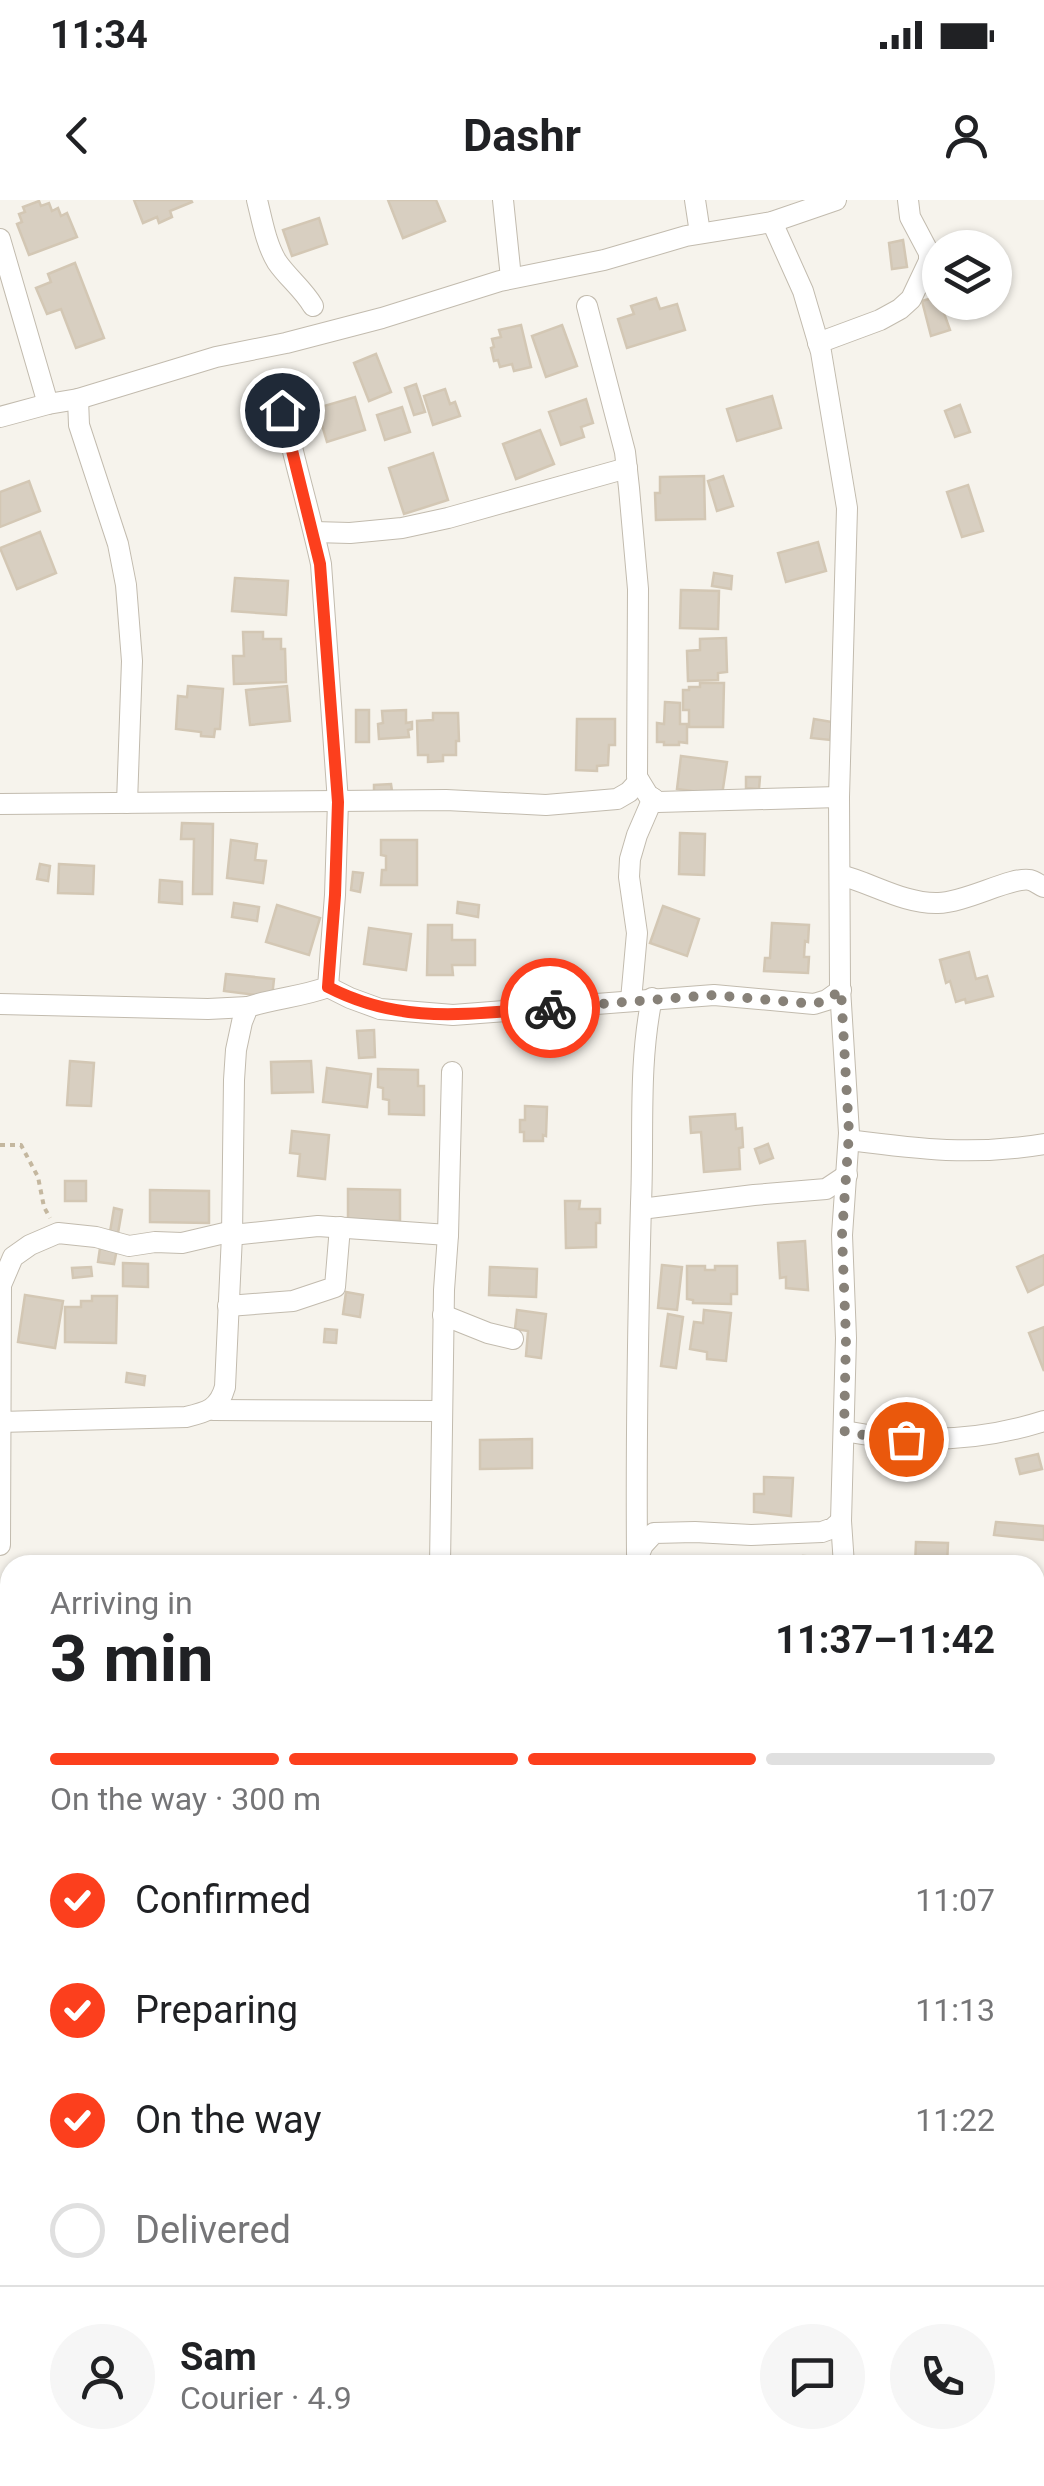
<!DOCTYPE html>
<html lang="en">
<head>
<meta charset="utf-8">
<style>
  body { margin:0; font-family:Roboto,sans-serif; background:#f6f6f6; color:#202124; height:100vh; display:flex; flex-direction:column; font-size:38px; white-space:nowrap }
  * { box-sizing:border-box; margin:0 }
  p { font-size:32px; color:#757577 }
  .icon { flex:none; width:55px; height:55px; fill:none; stroke:currentColor; stroke-width:2; stroke-linecap:round; stroke-linejoin:round }
  .map { position:relative; flex:1; overflow:hidden }
  .side { position:absolute; left:0px; top:1355px; width:1045px; height:932px; display:flex; flex-direction:column; background:#fff; border-radius:30px 30px 0 0; box-shadow:0 2px 8px #0004 }
  .side>* { flex:none }
  .fabs { position:absolute; left:922px; top:30px; display:grid; gap:20px }
  .fabs a { display:grid; place-items:center; width:90px; height:90px; border-radius:50%; background:#fff; box-shadow:0 2px 8px #0004; font-size:50px }
  .pin { position:absolute; display:grid; place-items:center; width:85px; height:85px; color:#fff; margin:-42px; border:5px solid #fff; border-radius:50%; box-shadow:0 2px 10px #0007 }
  .courier { position:absolute; display:grid; place-items:center; width:100px; height:100px; margin:-50px; border:8px solid #fc3f1d; border-radius:50%; background:#fff; color:#222; box-shadow:0 2px 12px #0007 }
  .headline em { font-style:normal; font-weight:700 }
  .headline div { display:flex; flex-direction:column-reverse }
  .headline { display:flex; align-items:center; justify-content:space-between; height:170px; padding:0 50px }
  h1 { font-size:65px; font-weight:700; line-height:75px }
  .bar { display:grid; grid-template-columns:repeat(4,1fr); gap:15px 10px; align-content:center; height:120px; padding:0 50px }
  .bar i { height:12px; border-radius:8px; background:#e0e0e0 }
  .bar .on { background:#fc3f1d }
  .bar p { grid-column:span 4 }
  .line { display:flex; align-items:center; gap:25px; padding:0 50px; border-top:2px solid #e0e0e0 }
  .line div { flex:1 }
  .round { display:grid; place-items:center; flex:none; width:105px; height:105px; border-radius:52px; background:#f6f6f6 }
  ol { padding:0 50px; list-style:none }
  li { display:flex; align-items:center; gap:30px; height:110px }
  li p { margin-inline-start:auto }
  li .icon { padding:10px; border-radius:50%; background:#fc3f1d; color:#fff; stroke-width:4 }
  li:last-child { color:#757577 }
  li i { width:55px; height:55px; border:5px solid #e0e0e0; border-radius:50% }
  .status { display:flex; justify-content:space-between; align-items:center; height:70px; padding:0 50px; background:#fff; direction:ltr }
  .status svg { height:28px; fill:currentColor }
  header { display:flex; justify-content:space-between; align-items:center; height:130px; padding:0 50px; background:#fff; font-size:45px; font-weight:700 }
  .map>svg:first-child { display:block }
  .building { fill:#d8cfc1; stroke:#d3c7b4; stroke-width:2.5 }
  .lines { fill:none; stroke-linecap:round; stroke-linejoin:round }
  .street-casing { stroke:#c2bbae; stroke-width:22 }
  .path { stroke:#c4b79f; stroke-width:4; stroke-dasharray:5 5; stroke-linecap:butt }
  .street { stroke:#fff; stroke-width:20 }
  .done { stroke:#878178; stroke-width:10; stroke-dasharray:0 18 }
  .route { stroke:#fc3f1d; stroke-width:12 }
</style>
</head>
<body>
<div class="status"><b>11:34</b><svg viewBox="0 0 49 12"><path d="M0 12V9h3v3zM5 12V6h3v6zM10 12V3h3v9zM15 12V0h3v12zM26 1h20v11H26zM47 4h2v5h-2z"/></svg></div>
<header><svg class="icon" aria-label="back" viewBox="0 0 24 24"><path d="M15 5l-7 7 7 7"/></svg>Dashr<svg class="icon" aria-label="person" viewBox="0 0 24 24"><circle cx="12" cy="8" r="4"/><path d="M4 21q1-7 8-7t8 7"/></svg></header>
<div class="map">
<svg width="1044" height="2286" viewBox="0 0 1044 2286">
  <rect width="100%" height="100%" fill="#f6f3ec"/>
  <!-- building -->
  <g class="building">
    <polygon points="134,0 191,0 192,2 170,11 172,17 159,23 157,17 143,23"/>
    <polygon points="388,0 436,0 445,21 403,38"/>
    <polygon points="39,1 41,6 49,3 52,11 58,8 61,16 67,13 77,37 29,55 17,24 22,22 19,14 25,12 23,7"/>
    <polygon points="319,18 327,44 292,56 283,30"/>
    <polygon points="903,40 907,67 892,69 889,43"/>
    <polygon points="75,63 104,138 76,148 61,109 47,114 36,88 51,82 48,74"/>
    <polygon points="940,96 940,102 950,130 931,136 922,101"/>
    <polygon points="656,98 660,109 677,104 685,130 627,148 618,119 634,114 631,106"/>
    <polygon points="521,125 531,167 514,171 512,164 500,167 498,160 494,161 491,148 494,147 492,139 501,137 499,130"/>
    <polygon points="562,125 577,166 546,177 532,136"/>
    <polygon points="376,154 391,192 369,201 354,163"/>
    <polygon points="416,184 425,212 414,215 405,188"/>
    <polygon points="445,189 450,204 455,202 460,216 433,225 424,196"/>
    <polygon points="772,196 781,228 737,241 727,209"/>
    <polygon points="355,197 365,230 327,242 317,208"/>
    <polygon points="586,199 593,223 581,227 584,237 561,245 549,212"/>
    <polygon points="960,205 970,232 955,237 945,211"/>
    <polygon points="402,207 410,232 385,240 377,215"/>
    <polygon points="540,230 554,264 516,279 503,244"/>
    <polygon points="433,253 448,300 404,314 389,268"/>
    <polygon points="704,276 705,319 656,320 655,293 660,293 660,277"/>
    <polygon points="723,276 733,306 717,311 708,281"/>
    <polygon points="29,281 40,311 0,327 0,292"/>
    <polygon points="968,285 983,331 962,337 947,292"/>
    <polygon points="40,332 56,373 17,389 0,348"/>
    <polygon points="818,342 826,371 786,382 778,353"/>
    <polygon points="714,373 732,376 731,389 712,386"/>
    <polygon points="235,378 288,381 286,415 232,411"/>
    <polygon points="681,390 719,391 718,429 680,428"/>
    <polygon points="243,432 263,432 263,439 281,439 281,449 285,449 286,482 234,484 233,456 244,456"/>
    <polygon points="726,438 727,472 718,473 718,480 688,481 687,451 700,450 700,439"/>
    <polygon points="700,483 724,483 723,527 689,527 689,510 683,510 683,490 689,490 689,487 700,487"/>
    <polygon points="188,486 223,489 220,529 215,529 214,537 201,536 201,532 176,529 178,496 187,497"/>
    <polygon points="287,486 290,521 250,525 246,490"/>
    <polygon points="665,502 680,503 680,524 687,524 687,543 679,542 679,545 664,545 664,542 657,542 657,523 664,524"/>
    <rect x="356" y="510" width="13" height="32"/>
    <polygon points="406,510 406,523 412,522 412,529 408,530 409,537 379,539 378,524 383,523 382,511"/>
    <polygon points="433,513 458,513 459,541 456,541 456,555 443,555 443,561 428,562 428,555 418,555 417,521 433,520"/>
    <polygon points="577,519 615,519 615,545 609,545 608,565 597,566 597,571 576,570"/>
    <polygon points="814,519 832,522 830,540 811,538"/>
    <polygon points="681,556 727,562 722,595 677,589"/>
    <polygon points="746,577 760,577 759,589 746,588"/>
    <polygon points="391,584 393,598 374,599 374,585"/>
    <polygon points="182,623 213,624 212,694 193,694 194,639 181,639"/>
    <polygon points="680,633 705,634 704,675 679,674"/>
    <polygon points="231,640 257,644 255,660 266,661 263,683 227,678"/>
    <polygon points="381,640 417,640 417,685 381,685 382,670 386,670 386,656 381,655"/>
    <polygon points="40,664 50,666 48,681 37,679"/>
    <polygon points="59,664 94,666 93,694 58,693"/>
    <polygon points="353,672 363,673 360,692 351,690"/>
    <polygon points="160,680 182,682 182,704 159,702"/>
    <polygon points="458,702 479,705 478,717 457,713"/>
    <polygon points="234,703 259,707 257,721 232,717"/>
    <polygon points="277,705 320,718 309,755 266,742"/>
    <polygon points="663,706 699,719 687,756 650,743"/>
    <polygon points="772,723 809,725 808,742 805,741 804,757 809,757 808,773 764,771 765,758 770,758"/>
    <polygon points="428,725 452,725 452,740 475,740 475,765 452,765 453,775 427,775"/>
    <polygon points="369,728 411,734 406,770 364,764"/>
    <polygon points="969,752 976,779 987,776 993,796 966,803 965,799 956,802 950,781 946,783 940,760"/>
    <polygon points="226,774 274,779 272,797 224,791"/>
    <polygon points="374,830 375,857 359,858 357,831"/>
    <polygon points="70,861 94,863 91,906 67,905"/>
    <polygon points="311,861 313,892 272,893 271,862"/>
    <polygon points="327,868 371,874 367,907 323,902"/>
    <polygon points="378,869 418,870 418,886 424,886 424,915 389,914 389,900 383,899 383,888 378,887"/>
    <polygon points="525,906 547,907 546,936 543,935 543,941 524,941 524,932 520,932 520,920 525,920"/>
    <polygon points="735,914 736,929 742,928 743,947 739,948 740,969 704,972 701,932 691,933 690,917"/>
    <polygon points="292,931 329,935 325,979 298,976 300,954 290,953"/>
    <polygon points="768,944 773,958 760,963 755,949"/>
    <rect x="65" y="981" width="21" height="20"/>
    <polygon points="348,989 400,990 400,1021 348,1020"/>
    <polygon points="150,990 209,991 209,1023 150,1022"/>
    <polygon points="565,1001 580,1001 579,1009 600,1009 600,1023 596,1023 596,1047 566,1048"/>
    <polygon points="114,1008 122,1010 118,1033 110,1032"/>
    <polygon points="101,1041 118,1044 114,1064 98,1062"/>
    <polygon points="805,1041 808,1090 786,1088 786,1077 780,1078 778,1043"/>
    <polygon points="1044,1055 1044,1084 1028,1092 1017,1067"/>
    <polygon points="123,1063 148,1064 148,1087 123,1086"/>
    <polygon points="662,1065 682,1067 677,1110 658,1108"/>
    <polygon points="687,1066 705,1066 705,1070 715,1070 715,1066 737,1066 737,1094 731,1094 731,1104 693,1103 693,1100 687,1099"/>
    <polygon points="91,1067 92,1076 73,1078 72,1068"/>
    <polygon points="490,1067 537,1069 536,1097 489,1095"/>
    <polygon points="346,1092 363,1095 360,1117 343,1114"/>
    <polygon points="25,1095 63,1101 55,1148 18,1142"/>
    <polygon points="92,1096 117,1096 116,1143 65,1142 65,1107 81,1107 81,1101 92,1101"/>
    <polygon points="517,1110 546,1114 541,1158 526,1156 528,1131 515,1129"/>
    <polygon points="704,1110 731,1113 726,1161 707,1159 707,1152 690,1149 694,1122 703,1123"/>
    <polygon points="668,1114 683,1117 676,1168 661,1166"/>
    <polygon points="1044,1127 1044,1171 1029,1133"/>
    <polygon points="325,1129 337,1130 336,1143 324,1142"/>
    <polygon points="127,1173 145,1176 144,1185 126,1182"/>
    <polygon points="532,1239 532,1268 480,1269 480,1240"/>
    <polygon points="1038,1254 1042,1269 1020,1274 1016,1259"/>
    <polygon points="764,1277 793,1278 791,1316 754,1312 754,1294 764,1294"/>
    <polygon points="996,1322 1044,1326 1044,1340 994,1335"/>
    <polygon points="916,1342 948,1343 947,1365 915,1365"/>
    <polygon points="803,1356 817,1357 817,1365 802,1365"/>
    <polygon points="780,1358 799,1360 799,1365 779,1365"/>
    <polygon points="1044,1381 1044,1425 1035,1425 1035,1382"/>
    <polygon points="0,1950 10,1951 10,1988 0,1988"/>
  </g>
  <g class="lines">
    <!-- street casing -->
    <g class="street-casing">
      <g id="street">
        <path d="M257,0C262,20 266,44 277,62C288,78 303,89 313,106"/>
        <polyline points="503,0 511,78"/>
        <polyline points="695,0 700,33"/>
        <polyline points="772,22 803,91 821,152 847,308 839,597 840,788 849,933 842,1035 846,1138 841,1321 844,1365"/>
        <polyline points="0,39 48,204"/>
        <polyline points="587,106 625,252 629,288 638,389 637,577 648,595 658,602 839,597"/>
        <polyline points="818,143 880,120 900,109 911,99 929,61 929,53 910,17 908,0"/>
        <polyline points="78,199 79,225 118,344 126,385 132,461 127,603"/>
        <polyline points="0,217 48,204 78,199 216,157 286,143 382,118 500,81 604,60 686,36 772,22 836,0"/>
        <polyline points="314,332 350,333 402,328 448,318 627,268"/>
        <polyline points="0,604 446,600 546,605 617,599 629,592 639,581"/>
        <path d="M840,675C872,683 904,704 938,703C965,703 1012,676 1030,680C1035,681 1039,685 1044,687"/>
        <polyline points="328,787 350,798 380,809 453,815 714,795 814,804 827,800 841,790"/>
        <polyline points="631,800 637,733 629,677 630,659 637,635 653,598"/>
        <polyline points="0,804 208,809 248,807"/>
        <path d="M849,940C919,949 973,956 1044,944"/>
        <polyline points="641,1009 754,995 826,989 847,975"/>
        <polyline points="232,1035 318,1026 448,1035"/>
        <polyline points="228,1106 293,1101 335,1087 340,1027"/>
        <polyline points="443,1115 488,1133 513,1139"/>
        <polyline points="213,1210 441,1211"/>
        <path d="M0,1222L186,1217C207,1212 219,1209 225,1187L232,1035L234,880L236,850L242,822L248,807C275,798 301,797 328,787L335,695L338,602L321,364C308,304 289,245 278,184"/>
        <path d="M844,1231C912,1244 978,1242 1044,1221"/>
        <polyline points="0,1345 1,1085 13,1057 30,1045 58,1033 96,1037 129,1046 155,1042 182,1043 233,1031"/>
        <path d="M637,1354C636,1237 638,1120 641,1003C644,935 638,865 652,798"/>
        <polyline points="637,1359 643,1345 654,1333 695,1332 751,1335 822,1332 833,1328 841,1321"/>
        <polyline points="440,1365 444,1090 448,1035 452,872"/>
        <polyline points="1035,1458 1044,1456"/>
        <polyline points="0,1617 10,1616"/>
        <polyline points="0,1813 10,1815"/>
        <polyline points="1035,1999 1044,1998"/>
        <polyline points="0,2025 10,2024"/>
        <polyline points="876,2278 880,2286"/>
      </g>
    </g>
    <!-- path -->
    <g class="path">
      <polyline points="0,945 21,945 38,977 44,1007 50,1018"/>
      <polyline points="1035,1744 1044,1741"/>
    </g>
    <!-- street -->
    <use href="#street" class="street"/>
  </g>
  <g class="lines">
    <!-- done -->
    <polyline class="done" points="550,808 714,795 814,804 827,800 841,790 849,933 842,1035 846,1138 844,1231 878,1238 906,1239"/>
    <!-- route -->
    <path class="route" d="M282,210L320,364L338,602L335,695L328,787C403,826 470,813 550,808"/>
  </g>
</svg>
<div class="fabs">
<a><svg class="icon" aria-label="layers" viewBox="0 0 24 24"><path d="M12 4l9 5-9 5-9-5zM3 14l9 5 9-5"/></svg></a>
</div>
<div class="pin" style="left:906px;top:1239px;background:#ea580c"><svg class="icon" aria-label="bag" viewBox="0 0 24 24"><path d="M5 8h14l-1 12H6zM9 8a3 3 0 0 1 6 0"/></svg></div>
<div class="pin" style="left:282px;top:210px;background:#1f2937"><svg class="icon" aria-label="home" viewBox="0 0 24 24"><path d="M3 11l9-7 9 7M6 9v11h12V9"/></svg></div>
<div class="courier" style="left:550px;top:808px"><svg class="icon" aria-label="bike" viewBox="0 0 24 24"><circle cx="6" cy="16" r="4"/><circle cx="18" cy="16" r="4"/><path d="M6 16l4-8h5l3 8M10 8l3 8H6M13 5h3"/></svg></div>
<section class="side">
<div class="headline"><div><h1>3 min</h1><p>Arriving in</p></div><em>11:37–11:42</em></div>
<div class="bar"><i class="on"></i><i class="on"></i><i class="on"></i><i></i><p>On the way · 300 m</p></div>
<ol>
<li><svg class="icon" aria-label="check" viewBox="0 0 24 24"><path d="M5 12l5 5 9-10"/></svg>Confirmed<p>11:07</p></li>
<li><svg class="icon" aria-label="check" viewBox="0 0 24 24"><path d="M5 12l5 5 9-10"/></svg>Preparing<p>11:13</p></li>
<li><svg class="icon" aria-label="check" viewBox="0 0 24 24"><path d="M5 12l5 5 9-10"/></svg>On the way<p>11:22</p></li>
<li><i></i>Delivered</li>
</ol>
<div class="line" style="height:180px"><a class="round"><svg class="icon" aria-label="person" viewBox="0 0 24 24"><circle cx="12" cy="8" r="4"/><path d="M4 21q1-7 8-7t8 7"/></svg></a><div><b>Sam</b><p>Courier · 4.9</p></div><a class="round"><svg class="icon" aria-label="chat" viewBox="0 0 24 24"><path d="M4 5h16v11H9l-5 4z"/></svg></a><a class="round"><svg class="icon" aria-label="phone" viewBox="0 0 24 24"><path d="M5 4h4l2 5-3 2q2 4 5 5l2-3 5 2v4C11 20 4 13 5 4z"/></svg></a></div>
</section>
</div>
</body>
</html>
